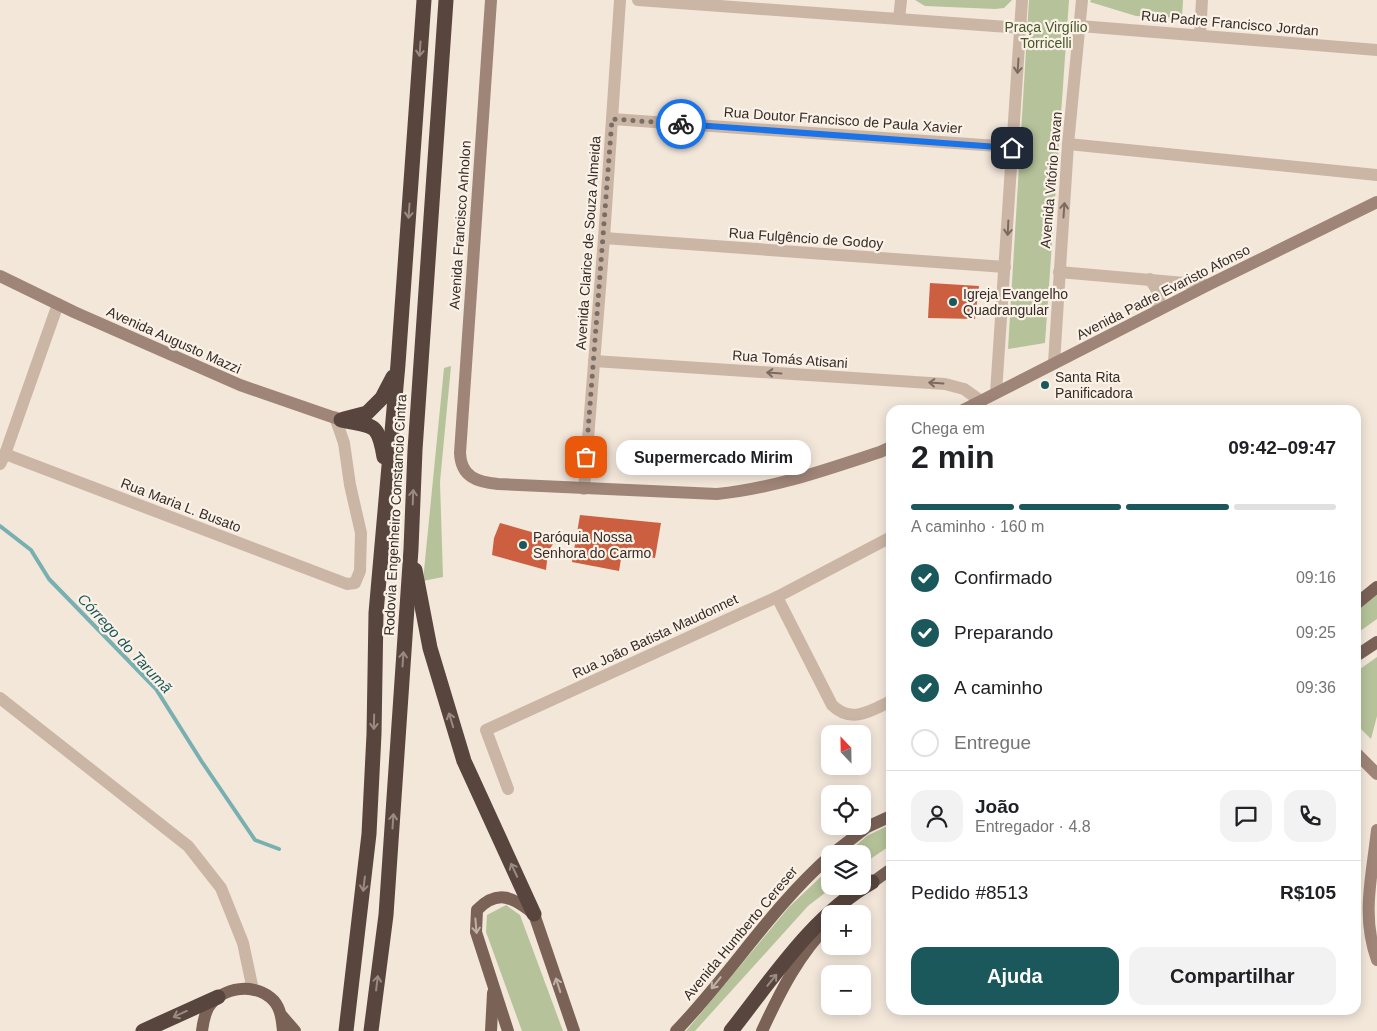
<!DOCTYPE html>
<html lang="pt">
<head>
<meta charset="utf-8">
<style>
  body { margin:0; font-family:Arial,sans-serif; background:#f2f2f2; color:#202124; height:100vh; display:flex; flex-direction:column; font-size:19px; white-space:nowrap }
  * { box-sizing:border-box; margin:0 }
  p { font-size:16px; color:#757577 }
  .icon { flex:none; width:28px; height:28px; fill:none; stroke:currentColor; stroke-width:2; stroke-linecap:round; stroke-linejoin:round }
  .map { position:relative; flex:1; overflow:hidden }
  .sheet { position:absolute; left:886px; top:405px; width:475px; height:610px; display:flex; flex-direction:column; background:#fff; border-radius:15px; box-shadow:0 2px 12px #0003 }
  .sheet>* { flex:none }
  .needle { width:32px; rotate:338deg }
  .controls { position:absolute; left:821px; top:725px; display:grid; gap:10px }
  .controls a { display:grid; place-items:center; width:50px; height:50px; border-radius:10px; background:#fff; box-shadow:0 2px 12px #0003; font-size:25px }
  .pin { position:absolute; display:grid; place-items:center; width:42px; height:42px; color:#fff; margin:-21px; border-radius:10px; box-shadow:0 2px 8px #0006 }
  .courier { position:absolute; display:grid; place-items:center; width:50px; height:50px; margin:-25px; border:4px solid #1a73e8; border-radius:50%; background:#fff; color:#222; box-shadow:0 1px 6px #0007 }
  .bubble { position:absolute; height:35px; border-radius:15px; background:#fff; box-shadow:0 2px 12px #0003; font-size:16px; font-weight:600; line-height:35px; text-align:center }
  .headline em { font-style:normal; font-weight:600 }
  .headline div { display:flex; flex-direction:column-reverse }
  .headline { display:flex; align-items:center; justify-content:space-between; height:85px; padding:0 25px }
  h1 { font-size:32px; font-weight:600; line-height:38px }
  .bar { display:grid; grid-template-columns:repeat(4,1fr); gap:8px 5px; align-content:center; height:60px; padding:0 25px }
  .bar i { height:6px; border-radius:4px; background:#e0e0e0 }
  .bar .active { background:#1b585b }
  .bar p { grid-column:span 4 }
  .line { display:flex; align-items:center; gap:12px; padding:0 25px; border-top:1px solid #e0e0e0 }
  .line div { flex:1 }
  .round { display:grid; place-items:center; flex:none; width:52px; height:52px; border-radius:15px; background:#f2f2f2 }
  ol { padding:0 25px; list-style:none }
  li { display:flex; align-items:center; gap:15px; height:55px }
  li p { margin-inline-start:auto }
  li .icon { padding:5px; border-radius:50%; background:#1b585b; color:#fff; stroke-width:4 }
  li:last-child { color:#757577 }
  li i { width:28px; height:28px; border:2px solid #e0e0e0; border-radius:50% }
  .cta { display:flex; gap:10px; margin-top:auto; padding:10px 25px }
  .cta a { flex:1; height:58px; border-radius:15px; background:#1b585b; color:#fff; font-size:20px; font-weight:600; line-height:58px; text-align:center }
  .cta a+a { background:#f2f2f2; color:#202124 }
  .map>svg:first-child { display:block }
  .green { fill:#b6c39a }
  .lines { fill:none; stroke-linecap:round; stroke-linejoin:round }
  .stream { stroke:#78b0b1; stroke-width:4 }
  .building { fill:#cb5f40 }
  .street { stroke:#cbb6a6; stroke-width:12 }
  .secondary { stroke:#9f8577; stroke-width:12 }
  .primary { stroke:#7a6257; stroke-width:12 }
  .highway { stroke:#58463e; stroke-width:15 }
  .oneway { stroke:#998a82 }
  .oneway2 { stroke:#7a6a60 }
  .oneway3 { stroke:#c0b1a6 }
  .done { stroke:#796d66; stroke-width:5; stroke-dasharray:0 9 }
  .route { stroke:#1a73e8; stroke-width:6 }
  .poi-dot { fill:#1b585b; stroke:#faf1e7; stroke-width:2 }
  .labels { text-anchor:middle; dominant-baseline:central; stroke-width:4.5; stroke-linejoin:round; paint-order:stroke }
  .street-label { font-size:14px; fill:#372c27; stroke:#faf1e7 }
  .park-label { font-size:14px; fill:#47572a; stroke:#faf1e7 }
  .poi-label { font-size:14px; fill:#372c27; stroke:#faf1e7; text-anchor:start }
  .water-label { font-size:15px; font-style:italic; fill:#1b585b; stroke:#faf1e7 }
</style>
</head>
<body>
<div class="map">
<svg width="1377" height="1031" viewBox="0 0 1377 1031">
  <rect width="100%" height="100%" fill="#f3e7da"/>
  <!-- green -->
  <g class="green">
    <polygon points="915,0 1012,0 1004,8 995,9 925,6"/>
    <polygon points="1029,0 1069,0 1045,343 1008,349"/>
    <polygon points="1091,0 1183,0 1182,18 1136,16 1090,2"/>
    <polygon points="451,366 440,482 443,577 423,581 444,368"/>
    <polygon points="1377,595 1377,619 1356,634 1356,611"/>
    <polygon points="1377,657 1377,716 1371,739 1356,724 1356,672"/>
    <polygon points="891,824 891,845 863,864 862,854 846,854 867,836"/>
    <polygon points="830,868 830,886 834,886 808,906 695,1031 686,1031 789,907"/>
    <polygon points="506,905 520,915 563,1031 522,1031 486,932 487,915"/>
  </g>
  <g class="lines">
    <!-- stream -->
    <polyline class="stream" points="0,526 31,550 49,579 156,689 202,762 255,840 279,849"/>
  </g>
  <!-- building -->
  <g class="building">
    <polygon points="930,283 979,286 975,319 928,318"/>
    <polygon points="580,515 661,523 655,558 622,553 619,571 572,562"/>
    <polygon points="500,523 556,539 548,552 546,570 492,555 494,538"/>
  </g>
  <g class="lines">
    <!-- street -->
    <g class="street">
      <polyline points="638,0 1021,28"/>
      <polyline points="899,19 901,0"/>
      <polyline points="1080,26 1377,50"/>
      <polyline points="1200,35 1202,0"/>
      <polyline points="612,119 1012,147"/>
      <polyline points="1068,144 1377,175"/>
      <polyline points="604,238 1005,267"/>
      <polyline points="1059,272 1208,285"/>
      <polyline points="1150,279 1160,295 1157,311"/>
      <polyline points="594,361 945,384 964,389 981,401"/>
      <polyline points="1054,363 1068,144 1082,0"/>
      <polyline points="996,393 1022,0"/>
      <polyline points="5,454 347,584 355,583 360,571 361,533 350,485 344,443 335,417"/>
      <polyline points="0,464 5,454 58,304"/>
      <polyline points="584,489 604,238 620,0"/>
      <path d="M777,597L832,705C851,724 871,711 891,701"/>
      <polyline points="0,698 188,846 221,888 243,943 253,990"/>
      <polyline points="508,789 486,730 777,597 891,537"/>
    </g>
    <!-- secondary -->
    <g class="secondary">
      <path d="M491,0L460,453C461,477 477,482 498,484L717,494C775,488 825,470 880,452L891,447"/>
      <polyline points="0,276 74,312 240,385 341,420"/>
      <polyline points="963,410 1208,285 1377,202"/>
      <polyline points="1356,753 1377,774"/>
      <path d="M1377,830C1372,876 1361,916 1377,960"/>
    </g>
    <!-- primary -->
    <g class="primary">
      <polyline points="1356,604 1377,587"/>
      <polyline points="1356,656 1377,642"/>
      <polyline points="832,854 867,827 891,816"/>
      <polyline points="866,887 891,869"/>
      <polyline points="282,1016 295,1031"/>
      <path d="M202,1031C203,1023 204,1016 208,1008C222,986 256,982 274,1001C281,1009 282,1021 283,1031"/>
      <polyline points="491,1031 493,993"/>
      <path d="M508,1031L476,932L477,910C498,888 514,898 534,914L574,1031"/>
      <path d="M676,1031C730,975 771,908 830,856"/>
      <path d="M762,1031C780,992 799,954 830,923"/>
    </g>
    <!-- highway -->
    <g class="highway">
      <polyline points="344,419 367,413 382,398 393,377"/>
      <path d="M341,420C373,427 378,421 384,457"/>
      <polyline points="415,570 430,648 464,761 534,914"/>
      <polyline points="143,1031 218,997"/>
      <polyline points="346,1031 369,834 374,734 376,613 398,364 424,0"/>
      <polyline points="371,1031 386,915 411,549 415,450 446,0"/>
      <path d="M731,1031C773,978 812,916 872,882"/>
    </g>
  </g>
  <!-- one-way arrows -->
  <defs><path id="oneway-shaft" d="M-6 0H5M1.5-3L5.5 0L1.5 3" fill="none" stroke-width="1.6" stroke-linecap="round" stroke-linejoin="round" transform="scale(1.25)"/></defs>
  <g class="oneway">
    <use href="#oneway-shaft" transform="translate(420 49) rotate(94)"/>
    <use href="#oneway-shaft" transform="translate(409 211) rotate(94)"/>
    <use href="#oneway-shaft" transform="translate(413 497) rotate(-88)"/>
    <use href="#oneway-shaft" transform="translate(403 659) rotate(-86)"/>
    <use href="#oneway-shaft" transform="translate(451 720) rotate(-107)"/>
    <use href="#oneway-shaft" transform="translate(374 722) rotate(91)"/>
    <use href="#oneway-shaft" transform="translate(393 821) rotate(-86)"/>
    <use href="#oneway-shaft" transform="translate(514 870) rotate(-115)"/>
    <use href="#oneway-shaft" transform="translate(364 884) rotate(97)"/>
    <use href="#oneway-shaft" transform="translate(772 980) rotate(-51)"/>
    <use href="#oneway-shaft" transform="translate(377 983) rotate(-83)"/>
    <use href="#oneway-shaft" transform="translate(180 1014) rotate(155)"/>
  </g>
  <g class="oneway2">
    <use href="#oneway-shaft" transform="translate(1018 66) rotate(94)"/>
    <use href="#oneway-shaft" transform="translate(1064 210) rotate(-86)"/>
    <use href="#oneway-shaft" transform="translate(1008 228) rotate(93)"/>
    <use href="#oneway-shaft" transform="translate(774 373) rotate(-176)"/>
    <use href="#oneway-shaft" transform="translate(936 383) rotate(-176)"/>
  </g>
  <g class="oneway3">
    <use href="#oneway-shaft" transform="translate(476 926) rotate(85)"/>
    <use href="#oneway-shaft" transform="translate(716 983) rotate(129)"/>
    <use href="#oneway-shaft" transform="translate(558 985) rotate(-108)"/>
  </g>
  <g class="lines">
    <!-- done -->
    <polyline class="done" points="586,457 612,119 681,124"/>
    <!-- route -->
    <polyline class="route" points="681,124 1012,148"/>
  </g>
  <!-- markers -->
  <g class="poi-dot">
    <circle cx="953" cy="302" r="5"/>
    <circle cx="1045" cy="385" r="5"/>
    <circle cx="523" cy="545" r="5"/>
  </g>
  <g class="labels">
    <!-- street labels -->
    <g class="street-label">
      <text transform="translate(1230 23) rotate(5)">Rua Padre Francisco Jordan</text>
      <text transform="translate(843 120) rotate(4)">Rua Doutor Francisco de Paula Xavier</text>
      <text transform="translate(1051 180) rotate(-85)">Avenida Vitório Pavan</text>
      <text transform="translate(460 225) rotate(-86)">Avenida Francisco Anholon</text>
      <text transform="translate(806 238) rotate(4)">Rua Fulgêncio de Godoy</text>
      <text transform="translate(588 243) rotate(-86)">Avenida Clarice de Souza Almeida</text>
      <text transform="translate(1163 292) rotate(-27)">Avenida Padre Evaristo Afonso</text>
      <text transform="translate(174 340) rotate(24)">Avenida Augusto Mazzi</text>
      <text transform="translate(790 359) rotate(4)">Rua Tomás Atisani</text>
      <text transform="translate(181 505) rotate(21)">Rua Maria L. Busato</text>
      <text transform="translate(395 515) rotate(-87)">Rodovia Engenheiro Constancio Cintra</text>
      <text transform="translate(655 636) rotate(-25)">Rua João Batista Maudonnet</text>
      <text transform="translate(740 933) rotate(-50)">Avenida Humberto Cereser</text>
    </g>
    <!-- park labels -->
    <g class="park-label">
      <text x="1046" y="27">Praça Virgílio<tspan x="1046" dy="16">Torricelli</tspan></text>
    </g>
    <!-- poi labels -->
    <g class="poi-label">
      <text x="963" y="294">Igreja Evangelho<tspan x="963" dy="16">Quadrangular</tspan></text>
      <text x="1055" y="377">Santa Rita<tspan x="1055" dy="16">Panificadora</tspan></text>
      <text x="533" y="537">Paróquia Nossa<tspan x="533" dy="16">Senhora do Carmo</tspan></text>
    </g>
    <!-- water labels -->
    <g class="water-label">
      <text transform="translate(125 643) rotate(47)">Córrego do Tarumã</text>
    </g>
  </g>
</svg>
<div class="controls">
<a><svg class="needle" viewBox="-14 -14 28 28"><path d="M0-13l5 13h-10z" fill="#e53935"/><path d="M0 13l5-13h-10z" fill="#757577"/></svg></a>
<a><svg class="icon" aria-label="locate" viewBox="0 0 24 24"><circle cx="12" cy="12" r="6"/><path d="M12 2v4M12 18v4M2 12h4M18 12h4"/></svg></a>
<a><svg class="icon" aria-label="layers" viewBox="0 0 24 24"><path d="M12 4l9 5-9 5-9-5zM3 14l9 5 9-5"/></svg></a>
<a>+</a>
<a>−</a>
</div>
<div class="pin" style="left:586px;top:457px;background:#ea580c"><svg class="icon" aria-label="bag" viewBox="0 0 24 24"><path d="M5 8h14l-1 12H6zM9 8a3 3 0 0 1 6 0"/></svg></div>
<div class="pin" style="left:1012px;top:148px;background:#1f2937"><svg class="icon" aria-label="home" viewBox="0 0 24 24"><path d="M3 11l9-7 9 7M6 9v11h12V9"/></svg></div>
<div class="courier" style="left:681px;top:124px"><svg class="icon" aria-label="bike" viewBox="0 0 24 24"><circle cx="6" cy="16" r="4"/><circle cx="18" cy="16" r="4"/><path d="M6 16l4-8h5l3 8M10 8l3 8H6M13 5h3"/></svg></div>
<div class="bubble" style="left:616px;top:440px;width:195px">Supermercado Mirim</div>
<section class="sheet">
<div class="headline"><div><h1>2 min</h1><p>Chega em</p></div><em>09:42–09:47</em></div>
<div class="bar"><i class="active"></i><i class="active"></i><i class="active"></i><i></i><p>A caminho · 160 m</p></div>
<ol>
<li><svg class="icon" aria-label="check" viewBox="0 0 24 24"><path d="M5 12l5 5 9-10"/></svg>Confirmado<p>09:16</p></li>
<li><svg class="icon" aria-label="check" viewBox="0 0 24 24"><path d="M5 12l5 5 9-10"/></svg>Preparando<p>09:25</p></li>
<li><svg class="icon" aria-label="check" viewBox="0 0 24 24"><path d="M5 12l5 5 9-10"/></svg>A caminho<p>09:36</p></li>
<li><i></i>Entregue</li>
</ol>
<div class="line" style="height:90px"><a class="round"><svg class="icon" aria-label="person" viewBox="0 0 24 24"><circle cx="12" cy="8" r="4"/><path d="M4 21q1-7 8-7t8 7"/></svg></a><div><b>João</b><p>Entregador · 4.8</p></div><a class="round"><svg class="icon" aria-label="chat" viewBox="0 0 24 24"><path d="M4 5h16v11H9l-5 4z"/></svg></a><a class="round"><svg class="icon" aria-label="phone" viewBox="0 0 24 24"><path d="M5 4h4l2 5-3 2q2 4 5 5l2-3 5 2v4C11 20 4 13 5 4z"/></svg></a></div>
<div class="line" style="height:65px"><div>Pedido #8513</div><b>R$105</b></div>
<div class="cta"><a>Ajuda</a><a>Compartilhar</a></div>
</section>
</div>
</body>
</html>
